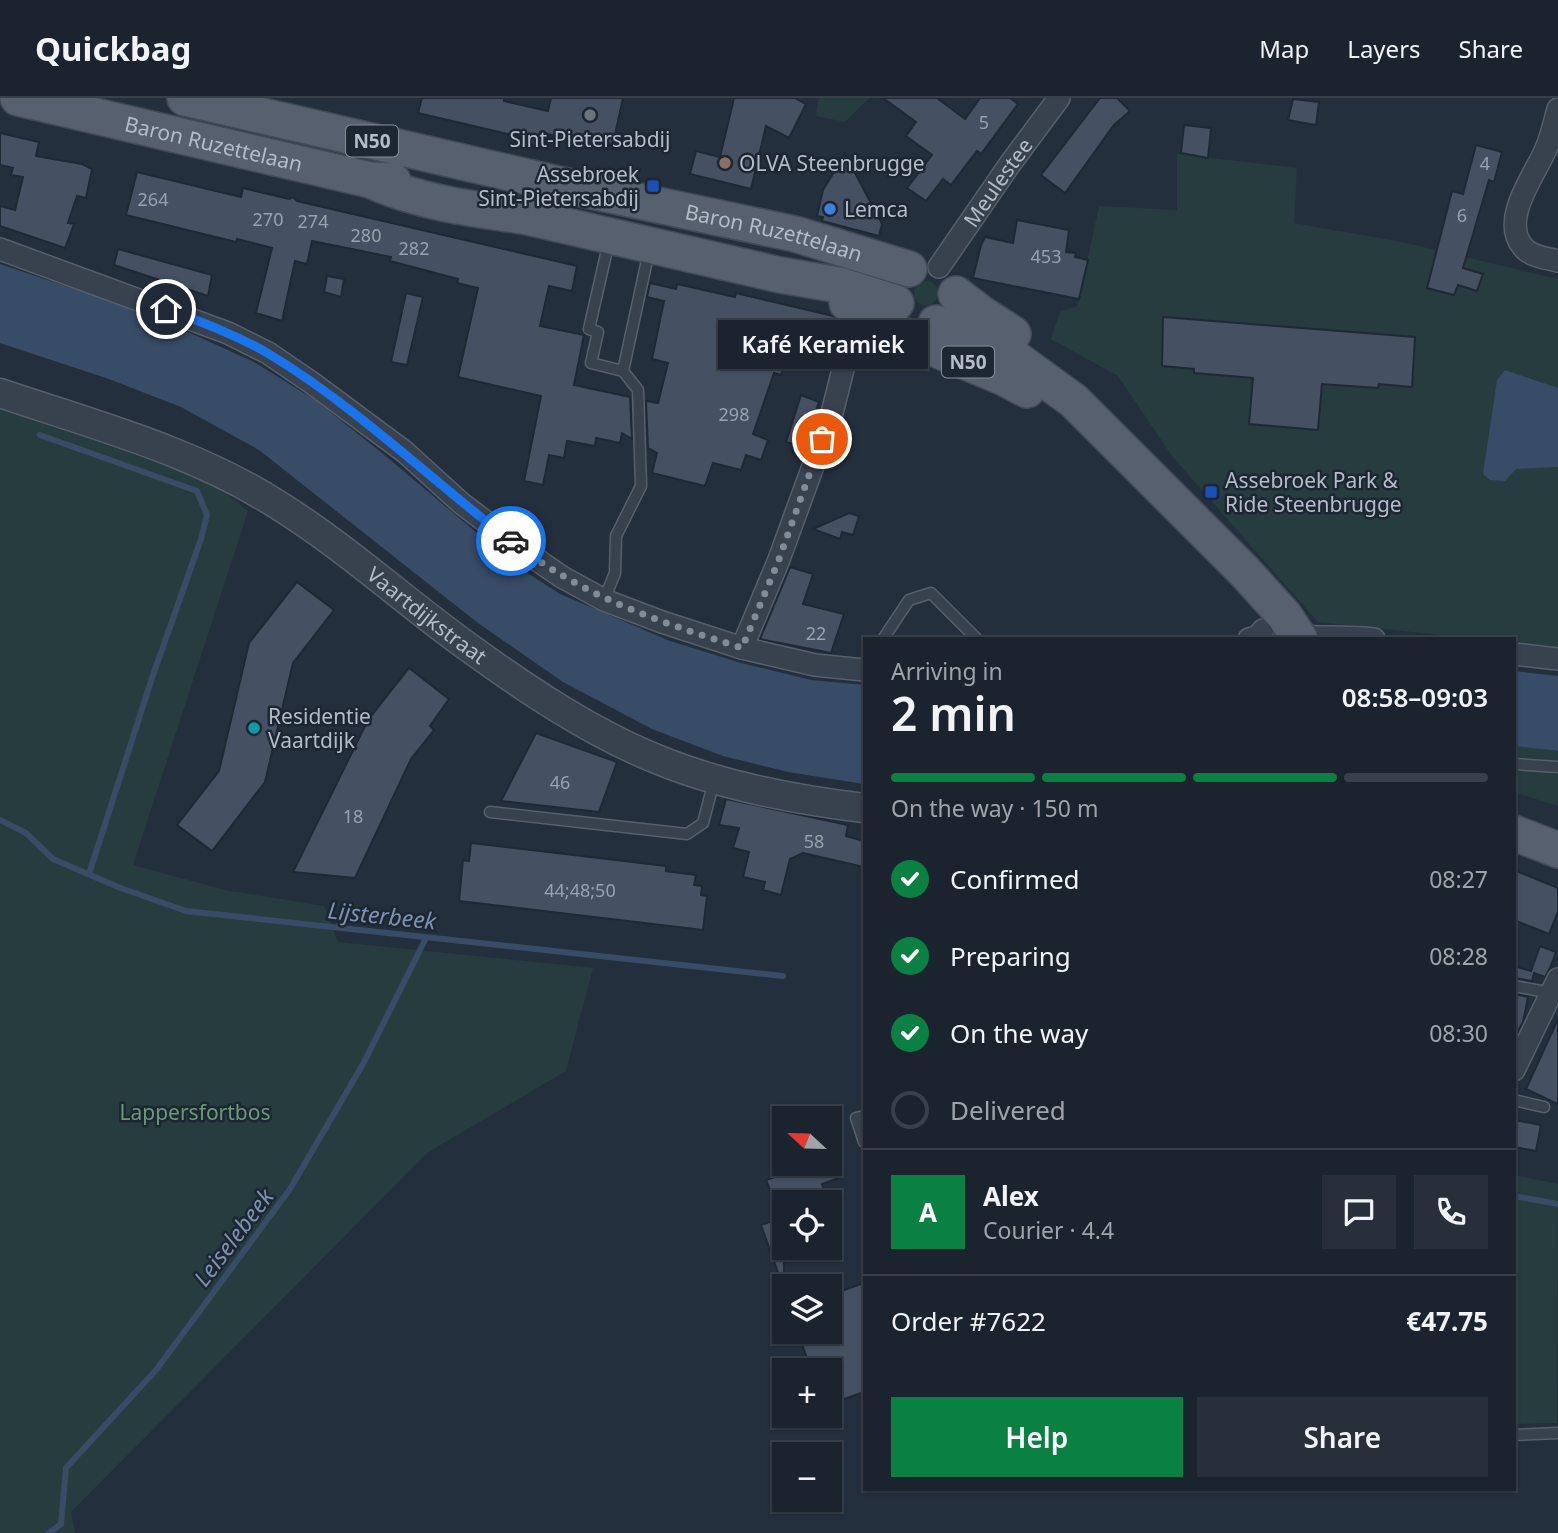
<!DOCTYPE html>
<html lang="en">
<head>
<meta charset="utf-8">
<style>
  body { margin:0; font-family:"Noto Sans",sans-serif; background:#282f3a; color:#f1f3f6; height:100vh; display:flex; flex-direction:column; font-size:26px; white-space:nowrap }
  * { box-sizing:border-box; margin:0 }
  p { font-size:23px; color:#a0a4aa }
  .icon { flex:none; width:38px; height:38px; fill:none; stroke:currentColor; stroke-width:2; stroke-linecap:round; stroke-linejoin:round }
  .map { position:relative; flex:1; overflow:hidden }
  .panel { position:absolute; left:863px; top:539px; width:653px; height:854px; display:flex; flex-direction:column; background:#1b232e; border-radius:0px; box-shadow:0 2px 5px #0004,0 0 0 2px #39404a }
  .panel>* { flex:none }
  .needle { width:46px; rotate:292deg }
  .controls { position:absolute; left:772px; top:1008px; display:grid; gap:14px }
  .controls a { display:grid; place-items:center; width:70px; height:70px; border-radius:0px; background:#1b232e; box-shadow:0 2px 5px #0004,0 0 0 2px #39404a; font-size:35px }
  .pin { position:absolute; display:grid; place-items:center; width:60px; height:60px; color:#fff; margin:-30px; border:4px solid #fff; border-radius:50%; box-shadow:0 2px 7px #0007 }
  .courier { position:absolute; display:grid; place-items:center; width:70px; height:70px; margin:-35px; border:5px solid #1a73e8; border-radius:50%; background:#fff; color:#222; box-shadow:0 2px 9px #0007 }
  .bubble { position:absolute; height:49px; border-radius:0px; background:#1b232e; box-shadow:0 2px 5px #0004,0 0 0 2px #39404a; font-size:23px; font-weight:600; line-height:49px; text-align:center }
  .head em { font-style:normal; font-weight:600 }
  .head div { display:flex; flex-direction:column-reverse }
  .head { display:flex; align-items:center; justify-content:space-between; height:119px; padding:0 28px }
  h1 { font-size:46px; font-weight:600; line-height:52px }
  .bar { display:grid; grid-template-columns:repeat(4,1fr); gap:10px 7px; align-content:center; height:84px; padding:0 28px }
  .bar i { height:9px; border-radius:5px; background:#39404a }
  .bar .current { background:#0b8043 }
  .bar p { grid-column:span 4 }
  .line { display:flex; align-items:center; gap:18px; padding:0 28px; border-top:2px solid #39404a }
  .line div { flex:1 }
  .round { display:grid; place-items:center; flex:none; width:74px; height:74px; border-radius:0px; background:#282f3a }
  ol { padding:0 28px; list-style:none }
  li { display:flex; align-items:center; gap:21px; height:77px }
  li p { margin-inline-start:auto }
  li .icon { padding:7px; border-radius:50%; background:#0b8043; color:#fff; stroke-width:4 }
  li:last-child { color:#a0a4aa }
  li i { width:38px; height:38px; border:4px solid #39404a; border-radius:50% }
  .cta { display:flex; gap:14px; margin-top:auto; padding:14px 28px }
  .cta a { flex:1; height:80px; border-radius:0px; background:#0b8043; color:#fff; font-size:28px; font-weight:600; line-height:80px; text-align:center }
  .cta a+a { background:#282f3a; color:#f1f3f6 }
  header { display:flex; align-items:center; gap:42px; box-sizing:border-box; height:98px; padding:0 35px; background:#1b232e; border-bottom:2px solid #39404a }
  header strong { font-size:33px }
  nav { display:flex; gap:38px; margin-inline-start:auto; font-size:24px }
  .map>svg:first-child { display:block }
  .green { fill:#263c3f }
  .water { fill:#394c67 }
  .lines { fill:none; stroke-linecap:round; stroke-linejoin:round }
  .stream { stroke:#394c67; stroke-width:6 }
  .building { fill:#455162; stroke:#1f2835; stroke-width:2 }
  .service-casing { stroke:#565f6c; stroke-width:13 }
  .minor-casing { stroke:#565f6c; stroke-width:24 }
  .tertiary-casing { stroke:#565f6c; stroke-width:31 }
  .primary-casing { stroke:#414a57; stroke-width:38 }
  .service { stroke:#38414e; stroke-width:10 }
  .minor { stroke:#38414e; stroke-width:21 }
  .tertiary { stroke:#38414e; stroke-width:28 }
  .primary { stroke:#56606e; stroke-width:35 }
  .done { stroke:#828b98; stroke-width:7; stroke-dasharray:0 12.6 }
  .route { stroke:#1a73e8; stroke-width:9 }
  .worship-dot { fill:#6b7280; stroke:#1d2633; stroke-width:2.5 }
  .education-dot { fill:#8d6e63; stroke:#1d2633; stroke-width:2.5 }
  .transit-dot { fill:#1a4fb4; stroke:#1d2633; stroke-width:2.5 }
  .shop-dot { fill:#3f7fe0; stroke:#1d2633; stroke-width:2.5 }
  .culture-dot { fill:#0f9aa8; stroke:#1d2633; stroke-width:2.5 }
  .labels { text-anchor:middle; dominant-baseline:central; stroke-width:5; stroke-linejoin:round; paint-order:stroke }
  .number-label { font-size:18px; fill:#98a1af }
  .shield { fill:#1d2633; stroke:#878f9c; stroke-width:2 }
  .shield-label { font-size:19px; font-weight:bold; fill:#b4bcc9 }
  .poi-label { font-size:21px; fill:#b4bcc9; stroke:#1d2633; text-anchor:start }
  .street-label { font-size:21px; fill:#b4bcc9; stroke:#1d2633 }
  .park-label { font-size:21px; fill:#6b9a76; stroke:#1d2633 }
  .water-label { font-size:23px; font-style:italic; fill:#7c92b1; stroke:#1d2633 }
</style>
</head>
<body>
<header>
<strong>Quickbag</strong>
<nav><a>Map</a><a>Layers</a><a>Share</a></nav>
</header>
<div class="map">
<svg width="1558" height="1435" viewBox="0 0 1558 1435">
  <rect width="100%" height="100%" fill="#242f3e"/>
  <!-- green -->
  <g class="green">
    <polygon points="818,0 869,0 845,24 816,18"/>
    <polygon points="1177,56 1297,70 1294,125 1402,144 1558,181 1558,549 1514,544 1514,541 1479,541 1318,524 1172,358 1118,278 1051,241 1060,214 1077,208 1079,201 1099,108 1177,112"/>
    <circle cx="926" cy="195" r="12"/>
    <polygon points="0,308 148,360 221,391 248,413 133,767 225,792 324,808 338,844 593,870 566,973 427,1055 71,1414 75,1435 0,1435"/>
    <polygon points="1514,648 1558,653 1558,708 1514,694"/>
    <polygon points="1514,1077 1558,1086 1557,1325 1514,1326"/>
  </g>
  <!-- water -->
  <g class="water">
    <polygon points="0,166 146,215 254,264 315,302 382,355 515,467 560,496 670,543 741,565 811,582 864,587 864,686 788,674 723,658 652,631 563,584 478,525 259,352 181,309 109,281 0,245"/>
    <polygon points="1505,272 1558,290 1558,369 1516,371 1505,383 1490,382 1483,376 1497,282"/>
    <polygon points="1514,573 1558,578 1558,653 1514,648"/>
  </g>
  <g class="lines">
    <!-- stream -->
    <g class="stream">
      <polyline points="40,337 197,393 207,417 201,441 152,580 89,776"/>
      <polyline points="0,722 26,735 53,761 118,789 186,813 783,878"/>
      <polyline points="1514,1098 1558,1106"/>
      <polyline points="49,1435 61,1426 66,1370 156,1272 290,1091 363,966 426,840"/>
    </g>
  </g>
  <!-- building -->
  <g class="building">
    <polygon points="422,0 504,0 504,3 548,13 551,0 623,0 613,46 596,43 595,49 540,34 537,48 520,44 520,39 418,15"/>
    <polygon points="734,0 795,0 806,6 789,40 766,28 751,91 690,76 696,53 720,59"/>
    <polygon points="883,0 937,0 965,21 980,0 1010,0 1018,6 981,56 977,53 951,87 943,81 926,103 907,90 932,57 906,38 916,24"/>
    <polygon points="1100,0 1117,0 1130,13 1114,27 1065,95 1041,77"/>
    <polygon points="1293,1 1319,4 1316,27 1288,22"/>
    <polygon points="1184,27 1211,30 1208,60 1181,55"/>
    <polygon points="0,35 39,44 36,58 82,66 92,71 86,100 77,98 68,125 74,126 65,150 0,128 0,108 15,112 23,79 11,77 13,70 0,67"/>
    <polygon points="1476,47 1502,54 1494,84 1489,82 1463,170 1483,176 1477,193 1458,187 1454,197 1427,190 1452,93 1463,96"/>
    <polygon points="845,56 882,126 879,138 822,123 823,119 817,118 823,92"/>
    <polygon points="137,74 241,99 243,90 289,101 293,99 297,103 577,168 572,193 549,188 540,228 584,237 574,287 630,299 632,341 622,335 620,345 596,340 595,348 567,343 564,360 549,357 543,387 524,383 541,298 458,279 478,190 457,185 458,181 390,163 391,159 312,143 307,166 295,163 282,223 256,215 272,150 237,141 236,144 126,117"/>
    <polygon points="1017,122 1069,132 1066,154 1076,155 1075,159 1088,162 1079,201 973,180 981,147 985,139 1013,145"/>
    <polygon points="118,151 212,177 208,198 114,167"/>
    <polygon points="327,178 344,181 341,199 324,194"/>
    <polygon points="650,185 676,191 677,186 735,199 736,195 833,218 841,225 830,270 788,256 781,277 774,275 753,336 768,342 761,362 746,357 741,372 713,365 705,388 652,375 657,355 648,350 646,303 658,305 668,265 652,261 664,203 647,199"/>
    <polygon points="406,195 423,199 407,267 391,264"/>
    <polygon points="1163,219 1415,239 1412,289 1379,286 1378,290 1322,286 1318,332 1249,326 1253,280 1194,275 1194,271 1162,268"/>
    <polygon points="801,297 819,304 803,349 786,344"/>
    <polygon points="849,415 859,418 853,437 842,434 840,441 813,431"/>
    <polygon points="790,469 813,476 803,506 844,516 831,555 760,541"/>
    <polygon points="297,484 334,512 293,565 265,684 212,753 177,727 219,673 249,545"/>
    <polygon points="409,570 449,601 430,628 434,632 411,661 355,780 293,774 368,622"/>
    <polygon points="536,635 617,664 599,714 501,703"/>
    <polygon points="726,701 848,727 846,738 864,743 864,769 803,755 790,761 781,797 763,792 765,784 743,779 749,754 733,750 739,730 719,727"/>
    <polygon points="471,745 666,768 666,773 696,777 694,787 702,788 701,797 707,798 703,832 459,803 463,762 469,763"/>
    <polygon points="1514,772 1558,790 1558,814 1549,836 1514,822"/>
    <polygon points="1540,848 1556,854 1550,870 1545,879 1534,875 1532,883 1514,880 1514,868 1531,873"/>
    <polygon points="1514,896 1528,899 1523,924 1517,935 1514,935"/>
    <polygon points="1558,921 1558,1006 1526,991"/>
    <polygon points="1514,1022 1541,1027 1536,1053 1514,1049"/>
    <polygon points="811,1066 836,1066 841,1079 822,1086 828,1104 775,1104 766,1082"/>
    <polygon points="784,1119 784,1186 782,1186 761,1127"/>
    <polygon points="864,1185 864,1294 830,1306 830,1272 811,1272 798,1234 830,1234 830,1197"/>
  </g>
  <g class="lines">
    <!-- service casing -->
    <g class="service-casing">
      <g id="service">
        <polyline points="623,273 649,153"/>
        <polyline points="604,502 615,475 616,438 641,388 638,292 623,273 591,265 598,234 589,231 609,143"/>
        <polyline points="883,541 909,502 931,495 977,541"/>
        <polyline points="1514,666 1558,669"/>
        <polyline points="490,714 687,736 703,725 714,683"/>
        <polyline points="1514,888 1552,895"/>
        <polyline points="1514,1002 1544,1009"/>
        <polyline points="864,1018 856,1020 864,1044"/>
        <polyline points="1514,1337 1558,1335"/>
      </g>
    </g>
    <!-- minor casing -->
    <g class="minor-casing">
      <g id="minor">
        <path d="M1558,11C1554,25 1551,40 1545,53C1534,78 1500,122 1523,149C1531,159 1546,160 1558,163"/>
        <polyline points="0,151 228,235 268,255 312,285 405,354 461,405 527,455 562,479 604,502 662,524 742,550 815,567 864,572"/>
        <path id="s1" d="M939,169L1010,66L1059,0"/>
        <path d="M1298,538C1323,540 1348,538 1374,541"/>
        <polyline points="1249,541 1257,539 1263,532"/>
        <polyline points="742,550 778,464 831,319 856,220"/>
        <polyline points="1514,556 1558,561"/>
        <polyline points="1514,972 1558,881"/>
      </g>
    </g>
    <!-- tertiary casing -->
    <g class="tertiary-casing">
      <g id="tertiary">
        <path id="s2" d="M0,295C94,327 194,353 278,407C344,448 402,501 464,546C523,589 591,635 659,662C723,688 796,702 864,710"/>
      </g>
    </g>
    <!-- primary casing -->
    <g class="primary-casing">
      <g id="primary">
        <path id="s3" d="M18,0L370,82L393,83"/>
        <path id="s4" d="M185,0L558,86L795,136L909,171"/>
        <path d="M370,82C417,104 472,111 523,118L780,177L839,187L896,205"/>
        <polyline points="956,196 982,216 1013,236"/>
        <polyline points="847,205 902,237 1002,279 1027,292"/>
        <polyline points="936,225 972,235 1015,260 1074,303 1243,472 1284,517 1300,541"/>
        <polyline points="1514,735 1558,752"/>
      </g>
    </g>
    <!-- service -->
    <use href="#service" class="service"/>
    <!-- minor -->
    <use href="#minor" class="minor"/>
    <!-- tertiary -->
    <use href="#tertiary" class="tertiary"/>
    <!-- primary -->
    <use href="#primary" class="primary"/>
  </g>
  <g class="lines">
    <!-- done -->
    <path class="done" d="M511,443C586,500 654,522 742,550L778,464L822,341"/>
    <!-- route -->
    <path class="route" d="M166,211C201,224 237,237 269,256C357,309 430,381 511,443"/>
  </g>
  <!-- markers -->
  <circle class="worship-dot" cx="590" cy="17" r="7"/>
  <circle class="education-dot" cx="725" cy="65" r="7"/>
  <g class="transit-dot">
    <rect x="646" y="81" width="14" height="14" rx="3.5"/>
    <rect x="1204" y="387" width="14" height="14" rx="3.5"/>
  </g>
  <circle class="shop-dot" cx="830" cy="111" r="7"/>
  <circle class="culture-dot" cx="254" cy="630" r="7"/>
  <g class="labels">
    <!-- number labels -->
    <g class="number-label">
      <text x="984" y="24">5</text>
      <text x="1485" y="65">4</text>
      <text x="153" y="101">264</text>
      <text x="1462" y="117">6</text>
      <text x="268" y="121">270</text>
      <text x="313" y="123">274</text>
      <text x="366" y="137">280</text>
      <text x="414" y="150">282</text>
      <text x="1046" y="158">453</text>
      <text x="734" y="316">298</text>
      <text x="816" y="535">22</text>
      <text x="560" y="684">46</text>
      <text x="353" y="718">18</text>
      <text x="814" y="743">58</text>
      <text x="580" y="792">44;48;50</text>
    </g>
    <!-- shield labels -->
    <g class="shield">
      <rect x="346" y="27.5" width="52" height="31" rx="5"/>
      <rect x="942" y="248.5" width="52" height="31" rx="5"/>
    </g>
    <g class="shield-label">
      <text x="372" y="43">N50</text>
      <text x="968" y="264">N50</text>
    </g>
    <!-- poi labels -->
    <g class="poi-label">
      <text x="590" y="41" text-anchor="middle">Sint-Pietersabdij</text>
      <text x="739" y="65">OLVA Steenbrugge</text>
      <text x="639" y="76" text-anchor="end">Assebroek<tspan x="639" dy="24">Sint-Pietersabdij</tspan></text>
      <text x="844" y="111">Lemca</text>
      <text x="1225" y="382">Assebroek Park &amp;<tspan x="1225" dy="24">Ride Steenbrugge</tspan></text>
      <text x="268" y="618">Residentie<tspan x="268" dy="24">Vaartdijk</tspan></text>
    </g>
    <!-- street labels -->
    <g class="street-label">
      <text stroke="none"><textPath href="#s3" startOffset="201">Baron Ruzettelaan</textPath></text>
      <text stroke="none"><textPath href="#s1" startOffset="103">Meulestee</textPath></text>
      <text stroke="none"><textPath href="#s4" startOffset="604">Baron Ruzettelaan</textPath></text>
      <text stroke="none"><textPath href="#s2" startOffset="486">Vaartdijkstraat</textPath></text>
    </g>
    <!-- park labels -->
    <g class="park-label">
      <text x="195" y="1014">Lappersfortbos</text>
    </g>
    <!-- water labels -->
    <g class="water-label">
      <text transform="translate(382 817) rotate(6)">Lijsterbeek</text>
      <text transform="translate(233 1139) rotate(-53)">Leiselebeek</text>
    </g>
  </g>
</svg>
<div class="controls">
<a><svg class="needle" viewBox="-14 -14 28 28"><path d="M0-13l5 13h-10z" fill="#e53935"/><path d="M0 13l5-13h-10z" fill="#a0a4aa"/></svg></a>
<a><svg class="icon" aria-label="locate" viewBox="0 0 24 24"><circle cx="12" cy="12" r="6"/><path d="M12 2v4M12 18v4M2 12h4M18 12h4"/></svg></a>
<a><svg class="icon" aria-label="layers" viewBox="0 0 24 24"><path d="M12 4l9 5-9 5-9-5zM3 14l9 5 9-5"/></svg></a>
<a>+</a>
<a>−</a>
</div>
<div class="pin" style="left:822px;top:341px;background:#ea580c"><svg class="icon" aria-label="bag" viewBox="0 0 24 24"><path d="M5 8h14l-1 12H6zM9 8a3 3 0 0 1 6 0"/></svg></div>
<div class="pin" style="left:166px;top:211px;background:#1f2937"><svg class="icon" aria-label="home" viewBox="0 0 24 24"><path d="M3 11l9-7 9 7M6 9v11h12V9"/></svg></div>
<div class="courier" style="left:511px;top:443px"><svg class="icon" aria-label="car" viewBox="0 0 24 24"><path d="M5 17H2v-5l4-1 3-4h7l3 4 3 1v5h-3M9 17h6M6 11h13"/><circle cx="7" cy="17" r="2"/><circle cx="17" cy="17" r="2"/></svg></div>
<div class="bubble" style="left:718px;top:222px;width:210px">Kafé Keramiek</div>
<section class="panel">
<div class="head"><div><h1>2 min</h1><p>Arriving in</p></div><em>08:58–09:03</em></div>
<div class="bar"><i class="current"></i><i class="current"></i><i class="current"></i><i></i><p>On the way · 150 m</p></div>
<ol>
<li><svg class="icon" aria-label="check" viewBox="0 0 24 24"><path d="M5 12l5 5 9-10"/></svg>Confirmed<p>08:27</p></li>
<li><svg class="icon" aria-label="check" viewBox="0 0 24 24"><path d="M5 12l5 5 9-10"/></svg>Preparing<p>08:28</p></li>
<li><svg class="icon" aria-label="check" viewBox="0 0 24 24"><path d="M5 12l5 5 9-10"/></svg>On the way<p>08:30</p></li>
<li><i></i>Delivered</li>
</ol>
<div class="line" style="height:126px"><b class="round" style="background:#0b8043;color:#fff">A</b><div><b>Alex</b><p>Courier · 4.4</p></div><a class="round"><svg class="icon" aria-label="chat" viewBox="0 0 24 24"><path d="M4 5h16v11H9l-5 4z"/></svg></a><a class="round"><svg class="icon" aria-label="phone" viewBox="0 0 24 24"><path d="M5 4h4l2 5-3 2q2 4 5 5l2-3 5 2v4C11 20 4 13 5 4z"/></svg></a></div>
<div class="line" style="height:91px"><div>Order #7622</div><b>€47.75</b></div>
<div class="cta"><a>Help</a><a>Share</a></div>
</section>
</div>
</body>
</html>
